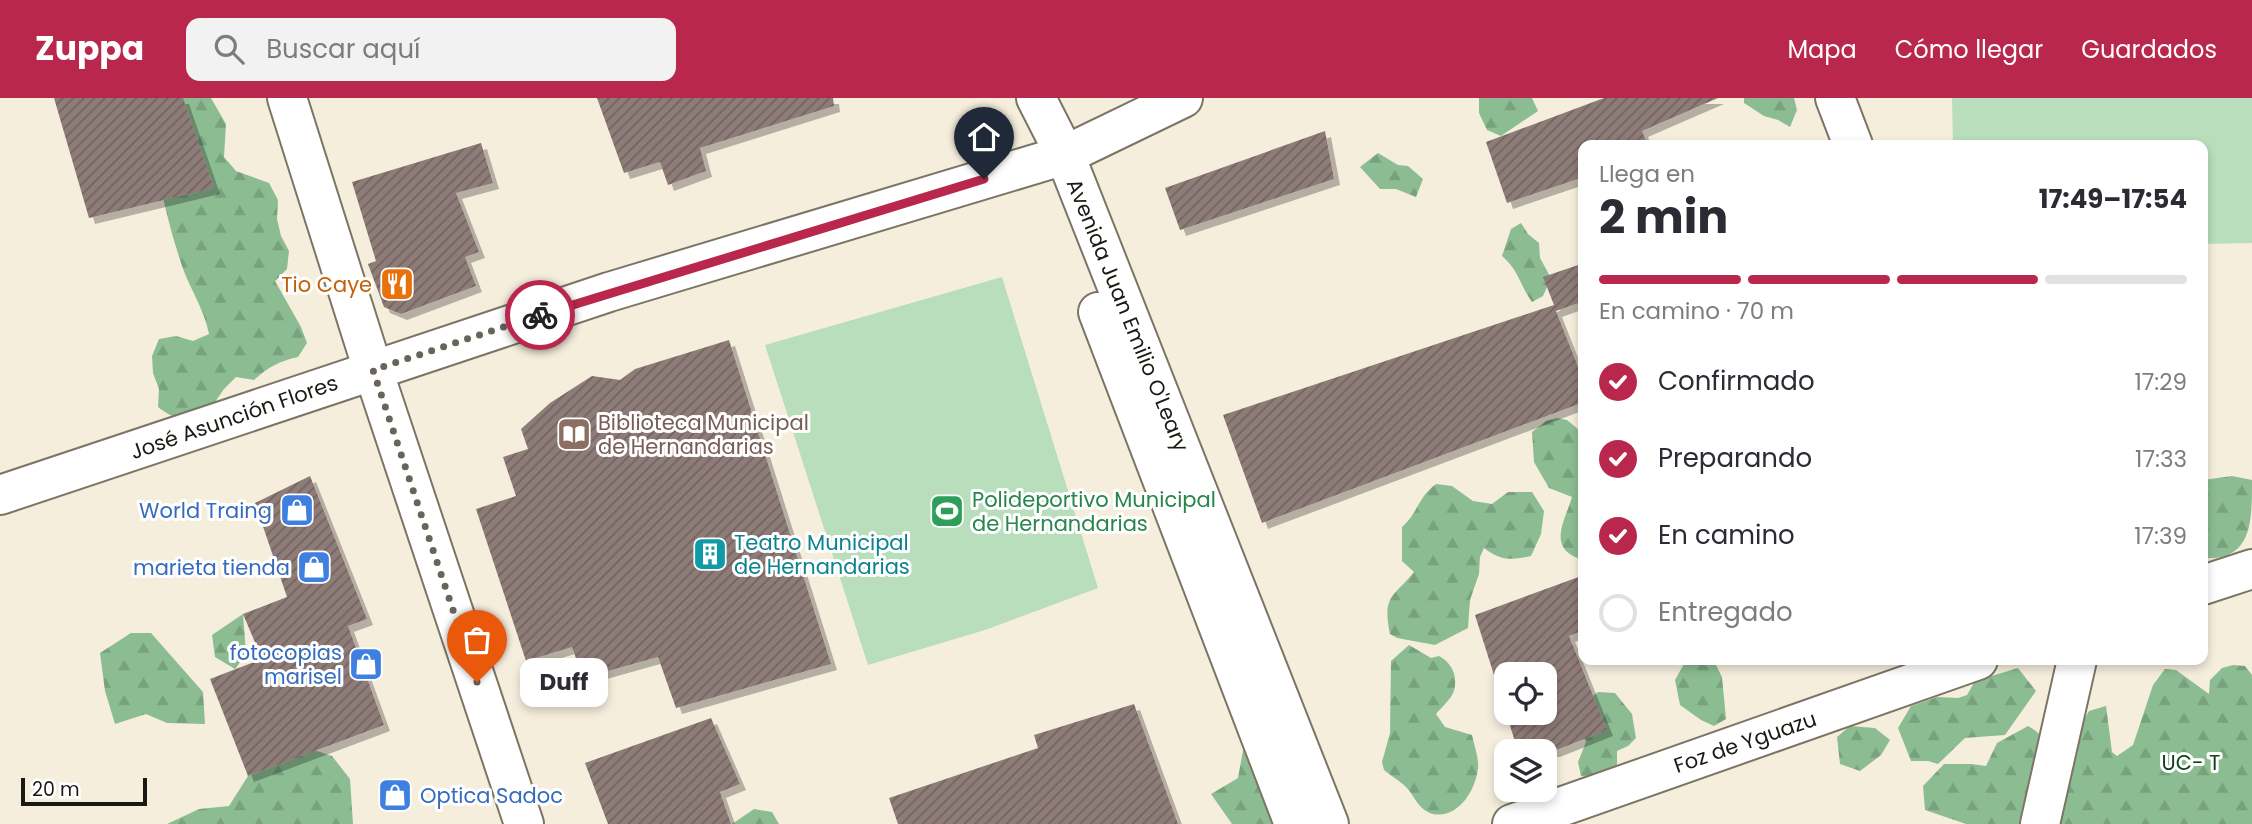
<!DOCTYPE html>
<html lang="es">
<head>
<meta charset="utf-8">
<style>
  body { margin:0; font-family:Poppins,sans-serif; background:#f2f2f3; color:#2b2b33; height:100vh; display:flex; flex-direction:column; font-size:26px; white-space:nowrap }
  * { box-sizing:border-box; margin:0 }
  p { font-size:23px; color:#7c7c81 }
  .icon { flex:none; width:38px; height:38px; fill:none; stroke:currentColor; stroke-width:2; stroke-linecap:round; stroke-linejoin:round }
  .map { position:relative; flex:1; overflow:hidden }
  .details { position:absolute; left:1578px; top:42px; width:630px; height:525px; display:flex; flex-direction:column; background:#fff; border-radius:14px; box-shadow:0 4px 10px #0003 }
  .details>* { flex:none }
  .tools { position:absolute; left:1494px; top:564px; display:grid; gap:14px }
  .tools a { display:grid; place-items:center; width:63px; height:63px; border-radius:14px; background:#fff; box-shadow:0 4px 10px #0003; font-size:35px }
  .scale { position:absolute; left:21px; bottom:18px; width:126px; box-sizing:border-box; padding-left:7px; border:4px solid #1b1913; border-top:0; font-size:19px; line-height:24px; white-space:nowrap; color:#1b1913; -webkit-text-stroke:5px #fff; paint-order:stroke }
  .pin { position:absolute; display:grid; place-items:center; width:60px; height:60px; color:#fff; margin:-72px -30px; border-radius:50% 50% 50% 0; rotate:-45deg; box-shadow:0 0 7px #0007 }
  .pin .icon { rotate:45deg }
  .courier { position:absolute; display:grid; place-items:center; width:70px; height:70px; margin:-35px; border:5px solid #b9284c; border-radius:50%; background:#fff; color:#222; box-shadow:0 2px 9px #0007 }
  .bubble { position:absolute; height:49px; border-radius:14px; background:#fff; box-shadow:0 4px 10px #0003; font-size:23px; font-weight:700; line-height:49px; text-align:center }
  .head em { font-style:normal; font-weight:700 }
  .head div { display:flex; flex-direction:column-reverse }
  .head { display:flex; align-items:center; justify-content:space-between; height:119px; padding:0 21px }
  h1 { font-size:46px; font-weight:700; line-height:52px }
  .bar { display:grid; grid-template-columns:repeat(4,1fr); gap:10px 7px; align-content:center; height:84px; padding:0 21px }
  .bar i { height:9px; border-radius:5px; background:#e1e1e2 }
  .bar .on { background:#b9284c }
  .bar p { grid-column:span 4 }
  ol { padding:0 21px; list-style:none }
  li { display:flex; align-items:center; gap:21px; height:77px }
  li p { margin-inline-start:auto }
  li .icon { padding:7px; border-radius:50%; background:#b9284c; color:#fff; stroke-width:4 }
  li:last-child { color:#7c7c81 }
  li i { width:38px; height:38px; border:4px solid #e1e1e2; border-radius:50% }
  header { display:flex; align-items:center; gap:42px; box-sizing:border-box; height:98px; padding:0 35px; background:#b9284c; color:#fff }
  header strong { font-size:33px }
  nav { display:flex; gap:38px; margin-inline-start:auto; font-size:24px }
  .search { width:490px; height:63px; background:#f2f2f3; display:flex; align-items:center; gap:18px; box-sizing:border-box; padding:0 24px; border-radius:14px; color:#7c7c81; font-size:26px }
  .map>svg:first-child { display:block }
  .grass { fill:#b8debb }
  .forest { fill:url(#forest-firs) }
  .building { fill:url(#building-hatch); fill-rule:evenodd; filter:url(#shadow) }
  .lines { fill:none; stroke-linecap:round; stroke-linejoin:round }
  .minor-casing { stroke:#7c7566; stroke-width:42 }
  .minor { stroke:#fff; stroke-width:38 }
  .done { stroke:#68645a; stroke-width:7; stroke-dasharray:0 12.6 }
  .route { stroke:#b9284c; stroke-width:9 }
  .labels { text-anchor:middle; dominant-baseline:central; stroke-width:6; stroke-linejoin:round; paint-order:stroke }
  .food-label { font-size:21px; fill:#c56008; stroke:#fff; text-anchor:end }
  .street-label { font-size:21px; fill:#1b1913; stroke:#fff }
  .education-label { font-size:21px; fill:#785e54; stroke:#fff; text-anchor:start }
  .leisure-label { font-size:21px; fill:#27864d; stroke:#fff; text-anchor:start }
  .shop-label { font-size:21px; fill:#366cbe; stroke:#fff; text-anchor:end }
  .culture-label { font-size:21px; fill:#0d838f; stroke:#fff; text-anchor:start }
  .park-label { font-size:21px; fill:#0d441a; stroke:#fff }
</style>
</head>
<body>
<header>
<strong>Zuppa</strong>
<div class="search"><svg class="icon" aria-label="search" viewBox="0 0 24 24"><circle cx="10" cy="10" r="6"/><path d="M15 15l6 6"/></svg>Buscar aquí</div>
<nav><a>Mapa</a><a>Cómo llegar</a><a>Guardados</a></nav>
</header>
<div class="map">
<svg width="2252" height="726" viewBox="0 0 2252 726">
  <defs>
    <pattern id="forest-firs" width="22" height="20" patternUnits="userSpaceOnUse" patternTransform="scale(1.75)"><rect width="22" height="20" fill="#8cbd92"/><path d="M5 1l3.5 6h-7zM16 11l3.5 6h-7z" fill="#78a27d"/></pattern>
    <pattern id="building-hatch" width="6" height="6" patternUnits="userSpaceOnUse" patternTransform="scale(1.75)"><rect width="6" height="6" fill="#8e7b78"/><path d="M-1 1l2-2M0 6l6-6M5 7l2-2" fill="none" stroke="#736461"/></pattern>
    <filter id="shadow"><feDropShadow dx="6" dy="6" stdDeviation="0" flood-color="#0004"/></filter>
  </defs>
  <rect width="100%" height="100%" fill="#f6eedd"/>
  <!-- grass -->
  <g class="grass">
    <polygon points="1952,0 2252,0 2252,145 2203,146 2203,47 1953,47"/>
    <polygon points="1002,179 1098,490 985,532 868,567 765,247"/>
  </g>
  <!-- forest -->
  <g class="forest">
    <path d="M141,0H211L226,26L224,59L236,73L269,85L278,102L277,121L281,138L289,153L287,171L275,183L301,229L307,245L298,259C280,263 268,269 254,282L236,279L224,291L204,320C183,324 175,322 158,309L159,291L153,275L152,258L159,241L176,238L193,243L209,236C204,210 189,190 181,165C163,111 154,55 141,0Z"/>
    <polygon points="1532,0 1538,13 1501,38 1487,32 1479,15 1479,0"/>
    <polygon points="1744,0 1794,0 1797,12 1790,29 1778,22 1764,18 1744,5"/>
    <polygon points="1378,55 1398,67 1408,68 1423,81 1416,99 1396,91 1380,91 1360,69"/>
    <path d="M1521,125L1528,136L1539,145L1540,160L1551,180L1543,198L1532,204C1519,186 1520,174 1502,158L1511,131Z"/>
    <path d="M1557,320L1567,322L1584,336V462C1545,452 1565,423 1572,399L1549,390L1534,364L1532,334L1546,323Z"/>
    <path d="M2232,378L2252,382C2252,425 2252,463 2203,460V382Z"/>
    <path d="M1436,386L1452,388L1473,403L1492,406L1508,394H1532L1544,413L1541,436L1531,458C1510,463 1500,462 1484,450L1480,459L1479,476L1470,502L1468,530L1435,547L1397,540L1390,536C1382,497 1393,500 1414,474L1402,463V429C1418,415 1418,399 1436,386Z"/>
    <polygon points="243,516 246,555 235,571 215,559 212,537"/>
    <polygon points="131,535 151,535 203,594 205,626 167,625 146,616 115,626 105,593 100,555"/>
    <path d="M1409,547L1431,560L1439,558C1452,565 1458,578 1454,593C1451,601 1441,610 1436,616L1445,629L1472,637C1474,647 1479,660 1478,670C1476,692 1458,721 1433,716C1418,712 1415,698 1406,689C1400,683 1391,678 1384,672L1382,664L1390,635L1391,563Z"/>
    <polygon points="1685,564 1716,567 1722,579 1726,621 1714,628 1701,622 1680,607 1675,582"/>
    <polygon points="2233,567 2245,568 2252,577 2252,726 2052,726 2081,627 2089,613 2106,608 2112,654 2117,658 2133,647 2153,587 2165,571 2176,572 2209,596 2210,582 2222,570"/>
    <polygon points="2018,570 2036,593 2005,637 1965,640 1938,666 1928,663 1911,663 1898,630 1911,608 1937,599 1958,600 1967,597 1975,583"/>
    <polygon points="1598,594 1615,595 1632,616 1636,640 1628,648 1617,653 1617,668 1602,680 1581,678 1578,664 1586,644 1576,611"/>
    <polygon points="1850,628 1875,630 1890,642 1881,657 1860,673 1840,666 1837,639"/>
    <polygon points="2028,628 2036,633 2050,648 2025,726 1966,726 1925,712 1923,688 1944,666 1972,666 1986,668 1997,645"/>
    <polygon points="1244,647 1314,726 1232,726 1211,696 1238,680"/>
    <polygon points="314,652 332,658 350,681 353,726 167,726 199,711 229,708 248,678"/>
    <polygon points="754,711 772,714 779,726 732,726"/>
  </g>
  <!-- building -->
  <g class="building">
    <polygon points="54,0 183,0 214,90 89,120"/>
    <polygon points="597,0 833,0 834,8 700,50 706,73 668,87 660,64 624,75"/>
    <polygon points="1604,0 1718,0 1642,33 1648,47 1584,47 1584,79 1507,105 1486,44"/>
    <polygon points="1325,33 1334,81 1180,132 1165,90"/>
    <polygon points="481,45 493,85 456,95 479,154 465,159 476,188 401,216 384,209 368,166 376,163 352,84"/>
    <polygon points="1584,165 1584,203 1556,213 1584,284 1584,304 1262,425 1223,317 1554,207 1543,179"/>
    <polygon points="729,242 831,566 676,610 658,559 583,580 572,549 526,563 476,411 516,398 503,359 528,351 521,331 550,305 592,278 620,282 635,271"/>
    <polygon points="310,378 367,521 348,528 384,627 248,678 210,581 262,561 243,516 287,499 255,405"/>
    <path d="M1584,477V532L1569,538L1607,632L1554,653H1518L1475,517ZM1507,576H1545V614H1507Z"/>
    <polygon points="1134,606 1178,726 898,726 889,700 1038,650 1034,637"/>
    <polygon points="711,620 740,686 720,694 731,726 608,726 585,665"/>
  </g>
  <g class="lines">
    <!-- minor casing -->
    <g class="minor-casing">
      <g id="minor">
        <polyline points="287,0 373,272 524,726"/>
        <polyline points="1036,0 1065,57 1329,726"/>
        <polyline points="1835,0 1853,47"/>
        <polyline points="1098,214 1294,726"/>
        <polyline points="0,397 609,194 1065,57 1183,0"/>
        <polyline points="2203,487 2252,471"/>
        <polyline points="1512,726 1978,562"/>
        <polyline points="2040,726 2077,562"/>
      </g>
    </g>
    <!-- minor -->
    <use href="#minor" class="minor"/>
  </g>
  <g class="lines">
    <!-- done -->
    <polyline class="done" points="477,584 373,272 540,217"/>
    <!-- route -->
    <polyline class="route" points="540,217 984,81"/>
  </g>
  <!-- icons -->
  <defs>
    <g id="restaurant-square" transform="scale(1.75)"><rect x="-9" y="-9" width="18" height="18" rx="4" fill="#e8710a" stroke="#fff"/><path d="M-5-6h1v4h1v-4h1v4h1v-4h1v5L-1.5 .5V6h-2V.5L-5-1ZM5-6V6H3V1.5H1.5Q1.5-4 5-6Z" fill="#fff"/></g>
    <g id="library-square" transform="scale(1.75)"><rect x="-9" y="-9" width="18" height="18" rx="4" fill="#8d6e63" stroke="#fff"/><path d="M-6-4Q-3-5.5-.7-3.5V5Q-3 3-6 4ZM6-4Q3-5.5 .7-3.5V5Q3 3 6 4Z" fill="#fff"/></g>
    <g id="shop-square" transform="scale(1.75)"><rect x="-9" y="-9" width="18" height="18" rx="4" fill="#3f7fe0" stroke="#fff"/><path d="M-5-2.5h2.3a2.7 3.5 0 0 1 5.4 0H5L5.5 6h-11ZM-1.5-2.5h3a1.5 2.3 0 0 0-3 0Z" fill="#fff"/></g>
    <g id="stadium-square" transform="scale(1.75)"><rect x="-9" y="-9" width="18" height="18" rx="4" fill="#2e9e5b" stroke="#fff"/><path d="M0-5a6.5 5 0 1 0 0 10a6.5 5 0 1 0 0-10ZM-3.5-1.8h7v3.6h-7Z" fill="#fff"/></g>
    <g id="building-square" transform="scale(1.75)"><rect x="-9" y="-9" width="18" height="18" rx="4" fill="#0f9aa8" stroke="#fff"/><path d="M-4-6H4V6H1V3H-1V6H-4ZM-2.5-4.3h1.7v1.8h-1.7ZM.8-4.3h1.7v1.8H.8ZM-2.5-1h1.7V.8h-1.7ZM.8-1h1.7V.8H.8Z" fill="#fff"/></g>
  </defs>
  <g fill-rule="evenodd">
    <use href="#restaurant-square" x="397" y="186"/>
    <use href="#library-square" x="574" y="336"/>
    <use href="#shop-square" x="297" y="412"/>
    <use href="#stadium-square" x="947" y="413"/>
    <use href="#building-square" x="710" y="456"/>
    <use href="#shop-square" x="314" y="469"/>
    <use href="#shop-square" x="366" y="566"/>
    <use href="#shop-square" x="395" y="697"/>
  </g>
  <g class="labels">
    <!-- food labels -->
    <g class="food-label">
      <text x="372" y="186">Tio Caye</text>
    </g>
    <!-- street labels -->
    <g class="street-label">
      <text transform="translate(1128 217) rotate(68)">Avenida Juan Emilio O'Leary</text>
      <text transform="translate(234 319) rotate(-19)">José Asunción Flores</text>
      <text transform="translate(1745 644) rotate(-19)">Foz de Yguazu</text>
    </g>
    <!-- education labels -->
    <g class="education-label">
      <text x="598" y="324">Biblioteca Municipal<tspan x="598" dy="24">de Hernandarias</tspan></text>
    </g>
    <!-- leisure labels -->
    <g class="leisure-label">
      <text x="972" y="401">Polideportivo Municipal<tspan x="972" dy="24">de Hernandarias</tspan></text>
    </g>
    <!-- shop labels -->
    <g class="shop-label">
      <text x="272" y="412">World Traing</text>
      <text x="290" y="469">marieta tienda</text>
      <text x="342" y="554">fotocopias<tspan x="342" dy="24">marisel</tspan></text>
      <text x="420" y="697" text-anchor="start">Optica Sadoc</text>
    </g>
    <!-- culture labels -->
    <g class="culture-label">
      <text x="734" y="444">Teatro Municipal<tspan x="734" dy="24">de Hernandarias</tspan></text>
    </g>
    <!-- park labels -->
    <g class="park-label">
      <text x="2191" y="664">UC- T</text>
    </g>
  </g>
</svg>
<div class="tools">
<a><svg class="icon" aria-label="locate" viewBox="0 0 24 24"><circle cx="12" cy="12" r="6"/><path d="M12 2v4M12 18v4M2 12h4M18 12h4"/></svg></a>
<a><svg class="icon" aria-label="layers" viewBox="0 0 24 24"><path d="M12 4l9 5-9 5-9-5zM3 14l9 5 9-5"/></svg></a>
</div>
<div class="scale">20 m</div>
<div class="pin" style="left:477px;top:584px;background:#ea580c"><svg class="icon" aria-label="bag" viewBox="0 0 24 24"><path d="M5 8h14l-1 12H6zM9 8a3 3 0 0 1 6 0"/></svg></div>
<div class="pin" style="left:984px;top:81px;background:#1f2937"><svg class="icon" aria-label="home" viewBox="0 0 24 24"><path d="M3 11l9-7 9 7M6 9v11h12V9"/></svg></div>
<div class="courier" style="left:540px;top:217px"><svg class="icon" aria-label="bike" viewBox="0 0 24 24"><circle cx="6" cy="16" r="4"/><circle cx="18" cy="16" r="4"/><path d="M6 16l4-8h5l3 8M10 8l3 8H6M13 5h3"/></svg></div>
<div class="bubble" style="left:520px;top:560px;width:88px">Duff</div>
<section class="details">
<div class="head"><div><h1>2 min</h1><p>Llega en</p></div><em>17:49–17:54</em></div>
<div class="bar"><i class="on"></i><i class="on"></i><i class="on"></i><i></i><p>En camino · 70 m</p></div>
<ol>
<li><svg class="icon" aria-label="check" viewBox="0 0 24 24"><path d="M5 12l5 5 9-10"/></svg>Confirmado<p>17:29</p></li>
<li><svg class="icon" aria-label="check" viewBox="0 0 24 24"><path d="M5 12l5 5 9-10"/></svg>Preparando<p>17:33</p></li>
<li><svg class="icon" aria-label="check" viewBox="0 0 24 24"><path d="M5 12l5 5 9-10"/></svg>En camino<p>17:39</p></li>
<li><i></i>Entregado</li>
</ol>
</section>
</div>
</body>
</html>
